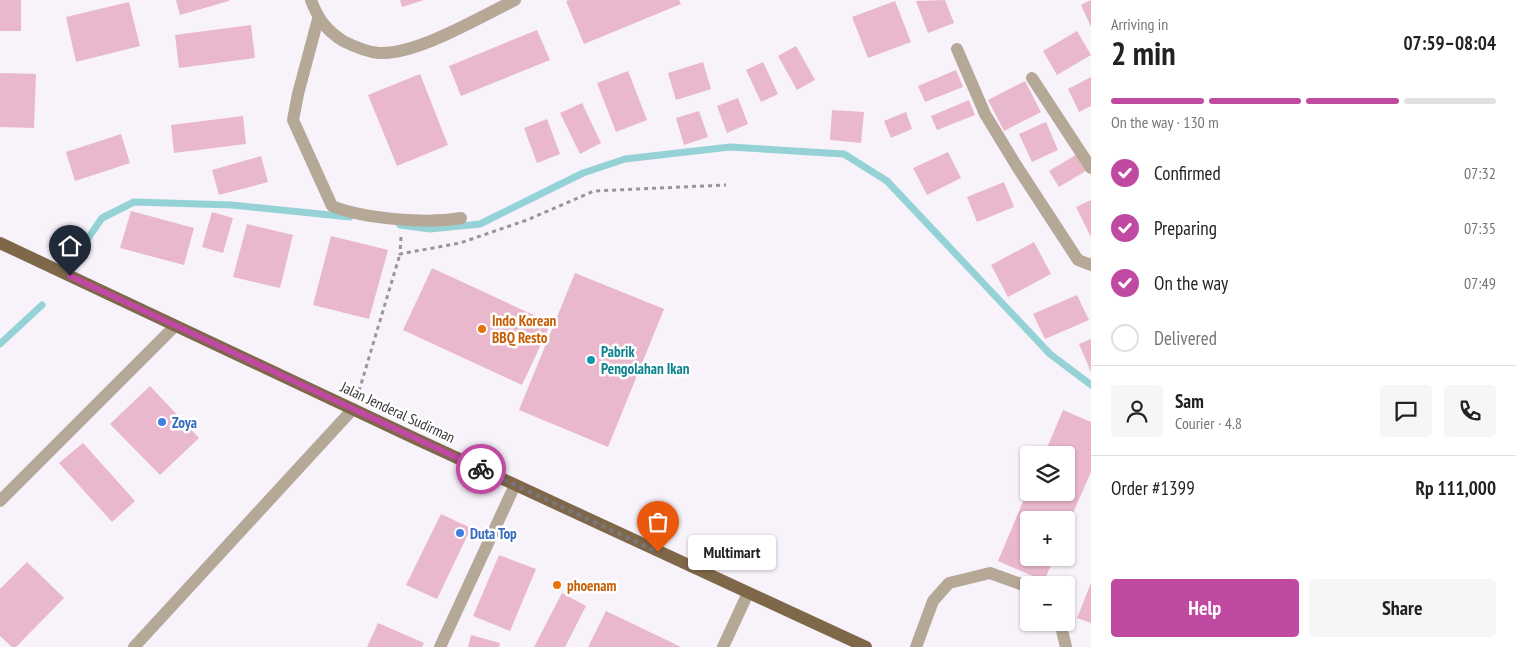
<!DOCTYPE html>
<html lang="en">
<head>
<meta charset="utf-8">
<style>
  body { margin:0; font-family:"PT Sans Narrow",sans-serif; background:#f6f6f6; color:#222; height:100vh; display:flex; flex-direction:column; font-size:19px; white-space:nowrap }
  * { box-sizing:border-box; margin:0 }
  p { font-size:16px; color:#767676 }
  .icon { flex:none; width:28px; height:28px; fill:none; stroke:currentColor; stroke-width:2; stroke-linecap:round; stroke-linejoin:round }
  .map { position:relative; flex:1; overflow:hidden }
  .drawer { display:flex; flex-direction:column; background:#fff; width:425px }
  .drawer>* { flex:none }
  .tools { position:absolute; left:1020px; top:446px; display:grid; gap:10px }
  .tools a { display:grid; place-items:center; width:55px; height:55px; border-radius:5px; background:#fff; box-shadow:0 1px 4px #0004; font-size:25px }
  .pin { position:absolute; display:grid; place-items:center; width:42px; height:42px; color:#fff; margin:-51px -21px; border-radius:50% 50% 50% 0; rotate:-45deg; box-shadow:0 0 5px #0007 }
  .pin .icon { rotate:45deg }
  .courier { position:absolute; display:grid; place-items:center; width:50px; height:50px; margin:-25px; border:4px solid #c04aa1; border-radius:50%; background:#fff; color:#222; box-shadow:0 1px 6px #0007 }
  .bubble { position:absolute; height:35px; border-radius:5px; background:#fff; box-shadow:0 1px 4px #0004; font-size:16px; font-weight:700; line-height:35px; text-align:center }
  .overview em { font-style:normal; font-weight:700 }
  .overview div { display:flex; flex-direction:column-reverse }
  .overview { display:flex; align-items:center; justify-content:space-between; height:85px; padding:0 20px }
  h1 { font-size:32px; font-weight:700; line-height:38px }
  .bar { display:grid; grid-template-columns:repeat(4,1fr); gap:8px 5px; align-content:center; height:60px; padding:0 20px }
  .bar i { height:6px; border-radius:4px; background:#e0e0e0 }
  .bar .active { background:#c04aa1 }
  .bar p { grid-column:span 4 }
  .line { display:flex; align-items:center; gap:12px; padding:0 20px; border-top:1px solid #e0e0e0 }
  .line div { flex:1 }
  .round { display:grid; place-items:center; flex:none; width:52px; height:52px; border-radius:5px; background:#f6f6f6 }
  ol { padding:0 20px; list-style:none }
  li { display:flex; align-items:center; gap:15px; height:55px }
  li p { margin-inline-start:auto }
  li .icon { padding:5px; border-radius:50%; background:#c04aa1; color:#fff; stroke-width:4 }
  li:last-child { color:#767676 }
  li i { width:28px; height:28px; border:2px solid #e0e0e0; border-radius:50% }
  .cta { display:flex; gap:10px; margin-top:auto; padding:10px 20px }
  .cta a { flex:1; height:58px; border-radius:5px; background:#c04aa1; color:#fff; font-size:20px; font-weight:700; line-height:58px; text-align:center }
  .cta a+a { background:#f6f6f6; color:#222 }
  main { display:flex; flex:1; min-height:0 }
  .map>svg:first-child { display:block }
  .lines { fill:none; stroke-linecap:round; stroke-linejoin:round }
  .stream { stroke:#95d2d6; stroke-width:7 }
  .building { fill:#eab8cd }
  .path { stroke:#99949b; stroke-width:3; stroke-dasharray:4 4; stroke-linecap:butt }
  .minor { stroke:#b5a897; stroke-width:12 }
  .major { stroke:#7f684a; stroke-width:12 }
  .done { stroke:#7a767c; stroke-width:5; stroke-dasharray:0 9 }
  .route { stroke:#c04aa1; stroke-width:6 }
  .food-dot { fill:#e8710a; stroke:#fff; stroke-width:2 }
  .culture-dot { fill:#0f9aa8; stroke:#fff; stroke-width:2 }
  .shop-dot { fill:#3f7fe0; stroke:#fff; stroke-width:2 }
  .labels { text-anchor:middle; dominant-baseline:central; stroke-width:5; stroke-linejoin:round; paint-order:stroke }
  .food-label { font-size:15px; font-weight:bold; fill:#c56008; stroke:#fff; text-anchor:start }
  .culture-label { font-size:15px; font-weight:bold; fill:#0d838f; stroke:#fff; text-anchor:start }
  .street-label { font-size:15px; fill:#363337; stroke:#fff }
  .shop-label { font-size:15px; font-weight:bold; fill:#366cbe; stroke:#fff; text-anchor:start }
</style>
</head>
<body>
<main>
<div class="map">
<svg width="1091" height="647" viewBox="0 0 1091 647">
  <rect width="100%" height="100%" fill="#f8f2fb"/>
  <g class="lines">
    <!-- stream -->
    <g class="stream">
      <polyline points="400,225 430,229 480,224 583,173 625,159 730,147 844,154 887,181 1050,354 1091,385"/>
      <polyline points="68,267 102,218 134,202 232,205 350,217"/>
      <polyline points="0,344 42,305"/>
    </g>
  </g>
  <!-- building -->
  <g class="building">
    <rect x="0" y="0" width="21" height="31"/>
    <polygon points="176,0 229,0 229,1 180,15"/>
    <polygon points="400,0 424,0 402,7"/>
    <polygon points="569,0 679,0 681,4 584,44 566,1"/>
    <polygon points="945,0 954,23 928,33 916,1"/>
    <polygon points="1091,0 1091,27 1081,5"/>
    <polygon points="895,1 911,42 868,58 852,17"/>
    <polygon points="129,2 140,46 76,62 66,17"/>
    <polygon points="251,25 255,58 179,68 175,35"/>
    <polygon points="537,30 550,60 461,96 449,66"/>
    <polygon points="1077,31 1091,55 1057,75 1043,51"/>
    <polygon points="796,46 815,80 797,90 778,56"/>
    <polygon points="703,62 711,89 676,100 668,73"/>
    <polygon points="763,62 778,94 761,102 746,70"/>
    <polygon points="956,70 963,87 925,102 918,86"/>
    <polygon points="628,71 647,120 616,132 597,83"/>
    <polygon points="0,73 36,74 34,128 0,127"/>
    <polygon points="420,74 448,145 397,166 368,95"/>
    <polygon points="1091,77 1091,106 1079,112 1068,89"/>
    <polygon points="1025,81 1041,112 1004,131 988,100"/>
    <polygon points="738,98 748,124 727,133 717,106"/>
    <polygon points="969,100 975,115 937,130 931,116"/>
    <polygon points="582,103 601,143 580,154 560,113"/>
    <polygon points="832,110 864,112 861,143 830,140"/>
    <polygon points="699,111 708,137 684,145 676,118"/>
    <polygon points="906,112 912,129 891,138 884,121"/>
    <polygon points="243,116 246,144 174,153 171,125"/>
    <polygon points="547,119 560,154 537,163 524,128"/>
    <polygon points="1046,122 1058,150 1032,162 1019,134"/>
    <polygon points="121,134 130,163 75,181 66,152"/>
    <polygon points="948,152 961,178 927,195 913,168"/>
    <polygon points="1079,153 1089,169 1059,187 1049,171"/>
    <polygon points="261,156 268,182 219,195 212,170"/>
    <polygon points="1004,182 1014,207 977,222 967,197"/>
    <polygon points="1091,200 1091,237 1076,207"/>
    <polygon points="131,211 194,228 184,265 120,248"/>
    <polygon points="212,212 233,218 223,253 202,247"/>
    <polygon points="247,224 293,235 280,288 233,277"/>
    <polygon points="331,236 388,250 369,319 313,305"/>
    <polygon points="1034,242 1051,274 1008,297 991,265"/>
    <polygon points="432,268 551,323 522,385 403,330"/>
    <polygon points="575,273 664,309 608,447 519,410"/>
    <polygon points="1077,295 1089,320 1045,339 1033,314"/>
    <polygon points="1091,339 1091,372 1079,344"/>
    <polygon points="150,386 199,438 160,475 110,424"/>
    <polygon points="1063,410 1091,422 1091,472 1066,529 1066,520 1029,520 1029,558 1054,558 1044,581 998,561 1027,492 1066,492 1066,455 1044,455"/>
    <polygon points="83,443 135,501 112,522 59,463"/>
    <polygon points="441,514 471,528 437,599 406,585"/>
    <polygon points="499,555 536,569 510,631 473,616"/>
    <polygon points="27,562 64,598 16,647 12,647 0,636 0,589"/>
    <polygon points="1091,583 1091,623 1077,618"/>
    <polygon points="562,593 586,606 565,647 534,647"/>
    <polygon points="606,611 681,647 588,647"/>
    <polygon points="378,623 424,643 422,647 367,647"/>
    <polygon points="471,635 500,643 499,647 468,647"/>
  </g>
  <g class="lines">
    <!-- path -->
    <g class="path">
      <polyline points="401,237 400,254 460,243 527,220 594,191 726,185"/>
      <polyline points="359,391 400,254"/>
    </g>
    <!-- minor -->
    <g class="minor">
      <path d="M311,0C318,19 326,30 343,41C355,47 366,52 379,53C417,55 480,17 515,0"/>
      <path d="M318,19L298,94L293,120L332,206C364,219 428,224 461,218"/>
      <polyline points="957,49 985,114 1016,165 1078,260 1091,265"/>
      <polyline points="1032,78 1091,168"/>
      <polyline points="0,501 175,326"/>
      <polyline points="1060,622 1066,647"/>
      <polyline points="134,647 353,409"/>
      <polyline points="440,647 515,485"/>
      <polyline points="723,647 748,593"/>
      <polyline points="916,647 933,601 949,583 990,573 1029,587"/>
    </g>
    <!-- major -->
    <polyline class="major" points="0,243 414,438 866,647"/>
  </g>
  <g class="lines">
    <!-- done -->
    <polyline class="done" points="481,469 658,552"/>
    <!-- route -->
    <polyline class="route" points="70,276 481,469"/>
  </g>
  <!-- markers -->
  <g class="food-dot">
    <circle cx="482" cy="329" r="5"/>
    <circle cx="557" cy="585" r="5"/>
  </g>
  <circle class="culture-dot" cx="591" cy="360" r="5"/>
  <g class="shop-dot">
    <circle cx="162" cy="422" r="5"/>
    <circle cx="460" cy="533" r="5"/>
  </g>
  <g class="labels">
    <!-- food labels -->
    <g class="food-label">
      <text x="492" y="320">Indo Korean<tspan x="492" dy="17">BBQ Resto</tspan></text>
      <text x="567" y="585">phoenam</text>
    </g>
    <!-- culture labels -->
    <g class="culture-label">
      <text x="601" y="351">Pabrik<tspan x="601" dy="17">Pengolahan Ikan</tspan></text>
    </g>
    <!-- street labels -->
    <g class="street-label">
      <text transform="translate(398 412) rotate(25)">Jalan Jenderal Sudirman</text>
    </g>
    <!-- shop labels -->
    <g class="shop-label">
      <text x="172" y="422">Zoya</text>
      <text x="470" y="533">Duta Top</text>
    </g>
  </g>
</svg>
<div class="tools">
<a><svg class="icon" aria-label="layers" viewBox="0 0 24 24"><path d="M12 4l9 5-9 5-9-5zM3 14l9 5 9-5"/></svg></a>
<a>+</a>
<a>−</a>
</div>
<div class="pin" style="left:658px;top:552px;background:#ea580c"><svg class="icon" aria-label="bag" viewBox="0 0 24 24"><path d="M5 8h14l-1 12H6zM9 8a3 3 0 0 1 6 0"/></svg></div>
<div class="pin" style="left:70px;top:276px;background:#1f2937"><svg class="icon" aria-label="home" viewBox="0 0 24 24"><path d="M3 11l9-7 9 7M6 9v11h12V9"/></svg></div>
<div class="courier" style="left:481px;top:469px"><svg class="icon" aria-label="bike" viewBox="0 0 24 24"><circle cx="6" cy="16" r="4"/><circle cx="18" cy="16" r="4"/><path d="M6 16l4-8h5l3 8M10 8l3 8H6M13 5h3"/></svg></div>
<div class="bubble" style="left:688px;top:535px;width:88px">Multimart</div>
</div>
<section class="drawer">
<div class="overview"><div><h1>2 min</h1><p>Arriving in</p></div><em>07:59–08:04</em></div>
<div class="bar"><i class="active"></i><i class="active"></i><i class="active"></i><i></i><p>On the way · 130 m</p></div>
<ol>
<li><svg class="icon" aria-label="check" viewBox="0 0 24 24"><path d="M5 12l5 5 9-10"/></svg>Confirmed<p>07:32</p></li>
<li><svg class="icon" aria-label="check" viewBox="0 0 24 24"><path d="M5 12l5 5 9-10"/></svg>Preparing<p>07:35</p></li>
<li><svg class="icon" aria-label="check" viewBox="0 0 24 24"><path d="M5 12l5 5 9-10"/></svg>On the way<p>07:49</p></li>
<li><i></i>Delivered</li>
</ol>
<div class="line" style="height:90px"><a class="round"><svg class="icon" aria-label="person" viewBox="0 0 24 24"><circle cx="12" cy="8" r="4"/><path d="M4 21q1-7 8-7t8 7"/></svg></a><div><b>Sam</b><p>Courier · 4.8</p></div><a class="round"><svg class="icon" aria-label="chat" viewBox="0 0 24 24"><path d="M4 5h16v11H9l-5 4z"/></svg></a><a class="round"><svg class="icon" aria-label="phone" viewBox="0 0 24 24"><path d="M5 4h4l2 5-3 2q2 4 5 5l2-3 5 2v4C11 20 4 13 5 4z"/></svg></a></div>
<div class="line" style="height:65px"><div>Order #1399</div><b>Rp 111,000</b></div>
<div class="cta"><a>Help</a><a>Share</a></div>
</section>
</main>
</body>
</html>
